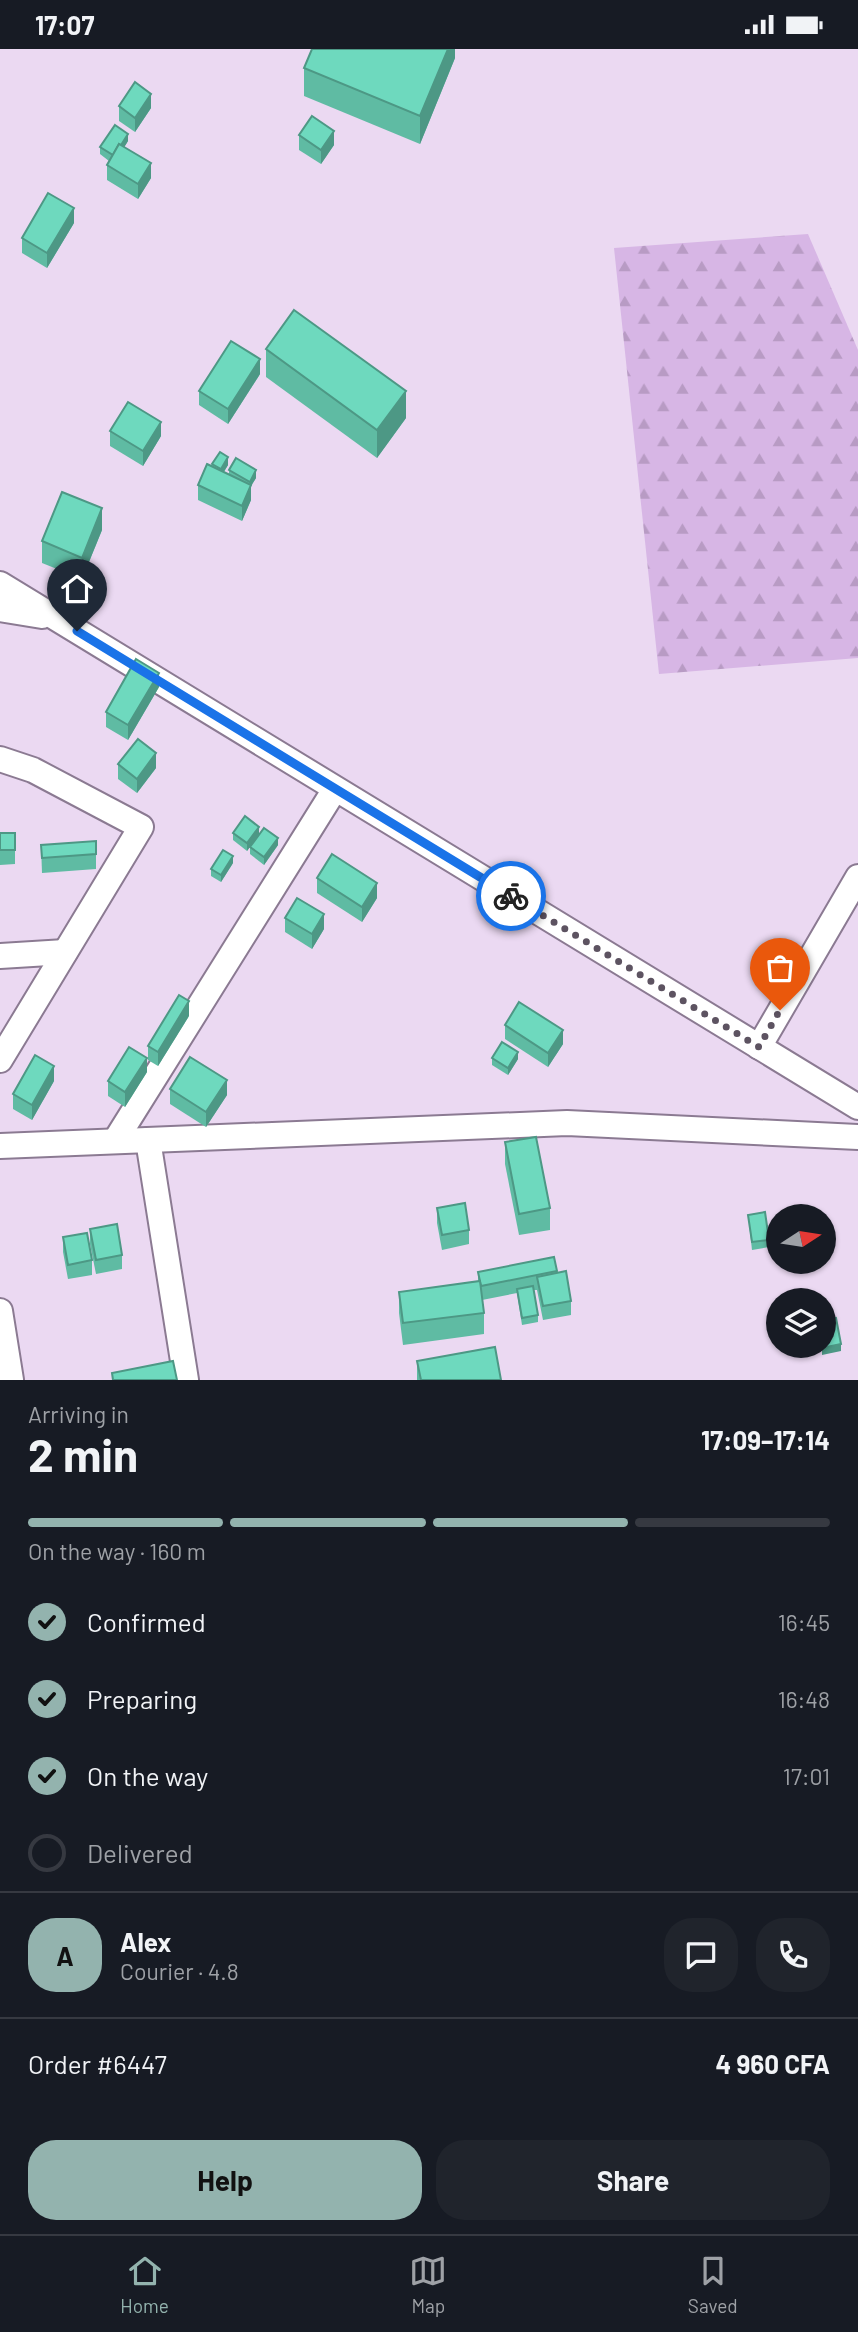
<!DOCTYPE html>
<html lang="en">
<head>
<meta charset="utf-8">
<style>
  body { margin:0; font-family:Barlow,sans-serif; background:#20242c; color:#f1f3f6; height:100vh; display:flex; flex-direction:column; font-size:26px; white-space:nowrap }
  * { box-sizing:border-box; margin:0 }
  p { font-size:23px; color:#9ea1a6 }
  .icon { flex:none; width:38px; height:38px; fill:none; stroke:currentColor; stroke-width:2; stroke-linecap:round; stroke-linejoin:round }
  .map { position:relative; height:1331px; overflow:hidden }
  .details { display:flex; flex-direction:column; background:#171b24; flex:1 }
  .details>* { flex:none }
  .needle { width:46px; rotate:78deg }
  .controls { position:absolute; left:766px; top:1155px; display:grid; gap:14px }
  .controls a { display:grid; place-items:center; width:70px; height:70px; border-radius:50%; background:#171b24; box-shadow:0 2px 5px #0004; font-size:35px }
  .pin { position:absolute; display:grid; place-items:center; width:60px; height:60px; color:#fff; margin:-72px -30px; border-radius:50% 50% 50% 0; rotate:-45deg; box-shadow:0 0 7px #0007 }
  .pin .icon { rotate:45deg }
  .courier { position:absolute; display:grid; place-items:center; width:70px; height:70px; margin:-35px; border:5px solid #1a73e8; border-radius:50%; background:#fff; color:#222; box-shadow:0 2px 9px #0007 }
  .summary em { font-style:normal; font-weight:700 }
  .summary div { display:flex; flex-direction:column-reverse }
  .summary { display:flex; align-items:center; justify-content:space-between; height:119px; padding:0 28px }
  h1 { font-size:46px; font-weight:700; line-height:52px }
  .bar { display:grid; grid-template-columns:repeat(4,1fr); gap:10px 7px; align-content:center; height:84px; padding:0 28px }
  .bar i { height:9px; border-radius:5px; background:#363941 }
  .bar .active { background:#93b3ae }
  .bar p { grid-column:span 4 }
  .line { display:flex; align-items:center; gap:18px; padding:0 28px; border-top:2px solid #363941 }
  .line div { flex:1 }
  .round { display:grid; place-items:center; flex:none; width:74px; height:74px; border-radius:28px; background:#20242c }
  ol { padding:0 28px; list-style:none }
  li { display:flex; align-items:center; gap:21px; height:77px }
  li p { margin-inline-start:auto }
  li .icon { padding:7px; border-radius:50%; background:#93b3ae; color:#111; stroke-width:4 }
  li:last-child { color:#9ea1a6 }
  li i { width:38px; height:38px; border:4px solid #363941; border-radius:50% }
  .cta { display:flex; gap:14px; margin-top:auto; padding:14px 28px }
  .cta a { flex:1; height:80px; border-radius:28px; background:#93b3ae; color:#111; font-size:28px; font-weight:700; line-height:80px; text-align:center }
  .cta a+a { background:#20242c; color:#f1f3f6 }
  .status { display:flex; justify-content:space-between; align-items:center; height:49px; padding:0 35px; background:#171b24; direction:ltr }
  .status svg { height:19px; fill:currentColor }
  .tab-bar { display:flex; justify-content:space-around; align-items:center; height:98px; border-top:2px solid #363941; background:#171b24; font-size:19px; color:#9ea1a6 }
  .tab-bar a { display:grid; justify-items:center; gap:4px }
  .tab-bar .active { color:#93b3ae }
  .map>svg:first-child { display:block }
  .forest { fill:url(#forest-firs) }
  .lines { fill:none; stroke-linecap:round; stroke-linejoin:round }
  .minor-casing { stroke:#8b7a92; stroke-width:28 }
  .minor { stroke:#fff; stroke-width:24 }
  .wall { fill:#5fbba3 }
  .shaded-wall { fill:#4d9885 }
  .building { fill:#6ed9be; stroke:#4d9885; stroke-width:2 }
  .done { stroke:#5d5361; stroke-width:7; stroke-dasharray:0 12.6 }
  .route { stroke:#1a73e8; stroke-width:9 }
</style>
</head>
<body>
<div class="status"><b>17:07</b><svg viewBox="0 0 49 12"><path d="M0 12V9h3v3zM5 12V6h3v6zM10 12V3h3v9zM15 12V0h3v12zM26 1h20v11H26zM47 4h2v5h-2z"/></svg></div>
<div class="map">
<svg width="858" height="1331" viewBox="0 0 858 1331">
  <defs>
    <pattern id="forest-firs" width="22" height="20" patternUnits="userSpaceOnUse" patternTransform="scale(1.75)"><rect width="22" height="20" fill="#d7b6e5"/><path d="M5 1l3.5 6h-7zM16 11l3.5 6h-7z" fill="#b89bc4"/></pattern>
  </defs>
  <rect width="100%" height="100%" fill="#ebd9f2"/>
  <!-- forest -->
  <polygon class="forest" points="808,185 858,301 858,609 659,625 614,199"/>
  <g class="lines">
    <!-- minor casing -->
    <g class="minor-casing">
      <g id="minor">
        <polyline points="0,535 858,1058"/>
        <polyline points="0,560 42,567"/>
        <polyline points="0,710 33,721 141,778 0,1011"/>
        <polyline points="0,907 65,903"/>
        <polyline points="759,998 858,828"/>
        <polyline points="148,1091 186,1331"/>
        <polyline points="115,1092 335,740"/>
        <polyline points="0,1097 567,1074 858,1088"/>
        <polyline points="0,1262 11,1331"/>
      </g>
    </g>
    <!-- minor -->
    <use href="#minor" class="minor"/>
  </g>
  <!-- wall -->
  <g class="wall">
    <polygon points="455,0 455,9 420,95 304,47 304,19"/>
    <polygon points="119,57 151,59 135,83 119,72"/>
    <polygon points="299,86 334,96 321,115 299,101"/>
    <polygon points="128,92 124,98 151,129 138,150 107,131 107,116 109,112 100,105 100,98"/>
    <polygon points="74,174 47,219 22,204 22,189"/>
    <polygon points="266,300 406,369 377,409 266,328"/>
    <polygon points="260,325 228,375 199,356 199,342"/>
    <polygon points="110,382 161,387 143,417 110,397"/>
    <polygon points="212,415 228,416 224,423 229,425 229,421 256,429 251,437 251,451 242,472 198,451 198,436 212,418"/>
    <polygon points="102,481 82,530 42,514 42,492"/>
    <polygon points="159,638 128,691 106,678 106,663"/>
    <polygon points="118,715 156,719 137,744 118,730"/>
    <polygon points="0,784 15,784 15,815 0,816"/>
    <polygon points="233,784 259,785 247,802 233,791"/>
    <polygon points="41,796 96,805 96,820 42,824"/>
    <polygon points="278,796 264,816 250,805 250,798"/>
    <polygon points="233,814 221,833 211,827 211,820"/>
    <polygon points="317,829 377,849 362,873 317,844"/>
    <polygon points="285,869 324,880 312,900 285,883"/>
    <polygon points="189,967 158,1017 148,1011 148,997"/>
    <polygon points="505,976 563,995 548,1018 505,990"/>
    <polygon points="492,1009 518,1010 508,1026 492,1016"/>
    <polygon points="147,1023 125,1058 108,1047 108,1032"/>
    <polygon points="54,1032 32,1071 13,1060 13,1045"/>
    <polygon points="170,1040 227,1046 206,1078 170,1055"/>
    <polygon points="505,1093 550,1159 550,1181 519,1186 505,1115"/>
    <polygon points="437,1159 469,1181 469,1195 442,1201 437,1174"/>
    <polygon points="748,1166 769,1191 769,1198 752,1201"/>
    <polygon points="90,1180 122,1206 122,1220 96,1225 90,1195"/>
    <polygon points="63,1188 92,1211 92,1226 68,1230 63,1203"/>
    <polygon points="554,1208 557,1224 571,1252 571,1266 543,1271 537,1241 534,1241 538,1266 538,1273 522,1276 517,1244 482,1251 484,1264 484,1285 403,1296 399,1264 399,1243 478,1232 478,1223"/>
    <polygon points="417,1312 501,1331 417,1331"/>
  </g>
  <!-- shaded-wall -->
  <g class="shaded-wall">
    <polygon points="448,0 455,0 455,9 420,95 420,67"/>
    <polygon points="151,45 151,59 135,83 135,69"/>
    <polygon points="334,82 334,96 321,115 321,101"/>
    <polygon points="128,85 128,92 114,115 114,107"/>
    <polygon points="151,114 151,129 138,150 138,135"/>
    <polygon points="74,159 74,174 47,219 47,204"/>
    <polygon points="260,310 260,325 228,375 228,360"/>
    <polygon points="406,342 406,369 377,409 377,381"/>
    <polygon points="161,373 161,387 143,417 143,402"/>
    <polygon points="228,408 228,416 221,427 221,420"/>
    <polygon points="256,421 256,429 251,437 251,451 242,472 242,457 250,440 250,433"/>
    <polygon points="102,459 102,481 82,530 82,509"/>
    <polygon points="159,624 159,638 128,691 128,676"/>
    <polygon points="156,704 156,719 137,744 137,730"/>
    <polygon points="259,778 259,785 247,802 247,794"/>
    <polygon points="278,789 278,796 264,816 264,808"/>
    <polygon points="233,807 233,814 221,833 221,826"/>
    <polygon points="377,834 377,849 362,873 362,858"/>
    <polygon points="324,865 324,880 312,900 312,885"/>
    <polygon points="189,952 189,967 158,1017 158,1003"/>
    <polygon points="563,981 563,995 548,1018 548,1004"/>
    <polygon points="518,1003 518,1010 508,1026 508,1019"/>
    <polygon points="147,1009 147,1023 125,1058 125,1043"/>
    <polygon points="54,1017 54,1032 32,1071 32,1056"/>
    <polygon points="227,1031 227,1046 206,1078 206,1063"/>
    <polygon points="841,1295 841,1302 822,1306 822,1299"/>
  </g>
  <!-- building -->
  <g class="building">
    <polygon points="312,0 448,0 420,67 304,19"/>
    <polygon points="135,33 151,45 135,69 119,57"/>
    <polygon points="312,67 334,82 321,101 299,86"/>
    <polygon points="115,76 128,85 121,96 119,95 113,106 100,98"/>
    <polygon points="119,95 151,114 138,135 107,116"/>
    <polygon points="48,144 74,159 47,204 22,189"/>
    <polygon points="294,261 406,342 377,381 266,300"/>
    <polygon points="231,292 260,310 228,360 199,342"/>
    <polygon points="128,353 161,373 143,402 110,382"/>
    <polygon points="220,403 228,408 221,420 212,415"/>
    <polygon points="236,409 256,421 250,433 229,421"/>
    <polygon points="207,415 251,436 242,457 198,436"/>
    <polygon points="62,443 102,459 82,509 42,492"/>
    <polygon points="136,610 159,624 128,676 106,663"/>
    <polygon points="138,690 156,704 137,730 118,715"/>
    <polygon points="245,767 259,778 247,794 233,784"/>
    <polygon points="264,779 278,789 264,808 250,798"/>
    <rect x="0" y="784" width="15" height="17"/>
    <polygon points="96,792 96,805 42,809 41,796"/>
    <polygon points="223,801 233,807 221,826 211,820"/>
    <polygon points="332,805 377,834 362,858 317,829"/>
    <polygon points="297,849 324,865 312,885 285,869"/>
    <polygon points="179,946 189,952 158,1003 148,997"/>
    <polygon points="519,953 563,981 548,1004 505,976"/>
    <polygon points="502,993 518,1003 508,1019 492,1009"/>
    <polygon points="129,998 147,1009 125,1043 108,1032"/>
    <polygon points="35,1006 54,1017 32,1056 13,1045"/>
    <polygon points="190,1008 227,1031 206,1063 170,1040"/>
    <polygon points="536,1088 550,1159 519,1165 505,1093"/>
    <polygon points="465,1154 469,1181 442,1186 437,1159"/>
    <polygon points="765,1163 769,1191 752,1193 748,1166"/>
    <polygon points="117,1175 122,1206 96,1211 90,1180"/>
    <polygon points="87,1184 92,1211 68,1216 63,1188"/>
    <polygon points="554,1208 557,1222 481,1237 478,1223"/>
    <polygon points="566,1222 571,1252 543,1257 537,1228"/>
    <polygon points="480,1232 484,1264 403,1274 399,1243"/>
    <polygon points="533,1237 538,1266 522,1269 517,1240"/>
    <polygon points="836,1269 841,1295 822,1299 822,1297 824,1297 824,1272"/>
    <polygon points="495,1298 501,1331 421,1331 417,1312"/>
    <polygon points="173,1312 177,1331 113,1331 112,1324"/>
  </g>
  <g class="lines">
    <!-- done -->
    <polyline class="done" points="511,847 759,998 780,961"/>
    <!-- route -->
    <polyline class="route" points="77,582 511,847"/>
  </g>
</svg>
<div class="controls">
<a><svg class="needle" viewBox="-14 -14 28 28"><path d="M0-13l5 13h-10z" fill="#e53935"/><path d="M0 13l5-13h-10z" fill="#9ea1a6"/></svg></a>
<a><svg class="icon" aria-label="layers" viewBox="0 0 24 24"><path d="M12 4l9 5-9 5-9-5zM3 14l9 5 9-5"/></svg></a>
</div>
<div class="pin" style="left:780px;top:961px;background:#ea580c"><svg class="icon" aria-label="bag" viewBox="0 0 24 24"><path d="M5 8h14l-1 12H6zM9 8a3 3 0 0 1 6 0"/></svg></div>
<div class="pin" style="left:77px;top:582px;background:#1f2937"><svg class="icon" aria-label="home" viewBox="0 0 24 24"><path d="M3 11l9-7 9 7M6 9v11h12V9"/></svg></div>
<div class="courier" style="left:511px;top:847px"><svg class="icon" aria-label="bike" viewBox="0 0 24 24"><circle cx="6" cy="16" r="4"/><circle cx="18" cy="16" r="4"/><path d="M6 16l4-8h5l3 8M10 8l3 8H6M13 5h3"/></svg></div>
</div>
<section class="details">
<div class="summary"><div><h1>2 min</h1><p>Arriving in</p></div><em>17:09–17:14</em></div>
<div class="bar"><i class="active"></i><i class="active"></i><i class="active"></i><i></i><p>On the way · 160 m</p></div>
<ol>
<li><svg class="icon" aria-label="check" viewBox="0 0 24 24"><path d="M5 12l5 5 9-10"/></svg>Confirmed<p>16:45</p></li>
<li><svg class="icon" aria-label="check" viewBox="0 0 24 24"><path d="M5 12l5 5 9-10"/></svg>Preparing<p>16:48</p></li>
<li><svg class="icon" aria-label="check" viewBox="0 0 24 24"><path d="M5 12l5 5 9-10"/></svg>On the way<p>17:01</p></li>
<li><i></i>Delivered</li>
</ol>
<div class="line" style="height:126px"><b class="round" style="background:#93b3ae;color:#111">A</b><div><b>Alex</b><p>Courier · 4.8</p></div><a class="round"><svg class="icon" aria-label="chat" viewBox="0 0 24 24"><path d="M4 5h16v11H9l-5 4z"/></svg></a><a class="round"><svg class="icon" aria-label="phone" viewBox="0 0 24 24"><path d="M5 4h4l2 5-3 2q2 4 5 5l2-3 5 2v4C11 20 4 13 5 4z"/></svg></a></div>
<div class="line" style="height:91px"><div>Order #6447</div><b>4 960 CFA</b></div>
<div class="cta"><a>Help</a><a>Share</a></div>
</section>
<nav class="tab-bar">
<a class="active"><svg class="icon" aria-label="home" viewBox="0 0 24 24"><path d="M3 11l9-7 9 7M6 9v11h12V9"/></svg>Home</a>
<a><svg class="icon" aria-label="map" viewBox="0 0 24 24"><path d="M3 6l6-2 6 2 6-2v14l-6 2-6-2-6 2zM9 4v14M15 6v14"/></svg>Map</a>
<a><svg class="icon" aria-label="saved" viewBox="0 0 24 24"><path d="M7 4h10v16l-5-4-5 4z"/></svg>Saved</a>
</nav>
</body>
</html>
